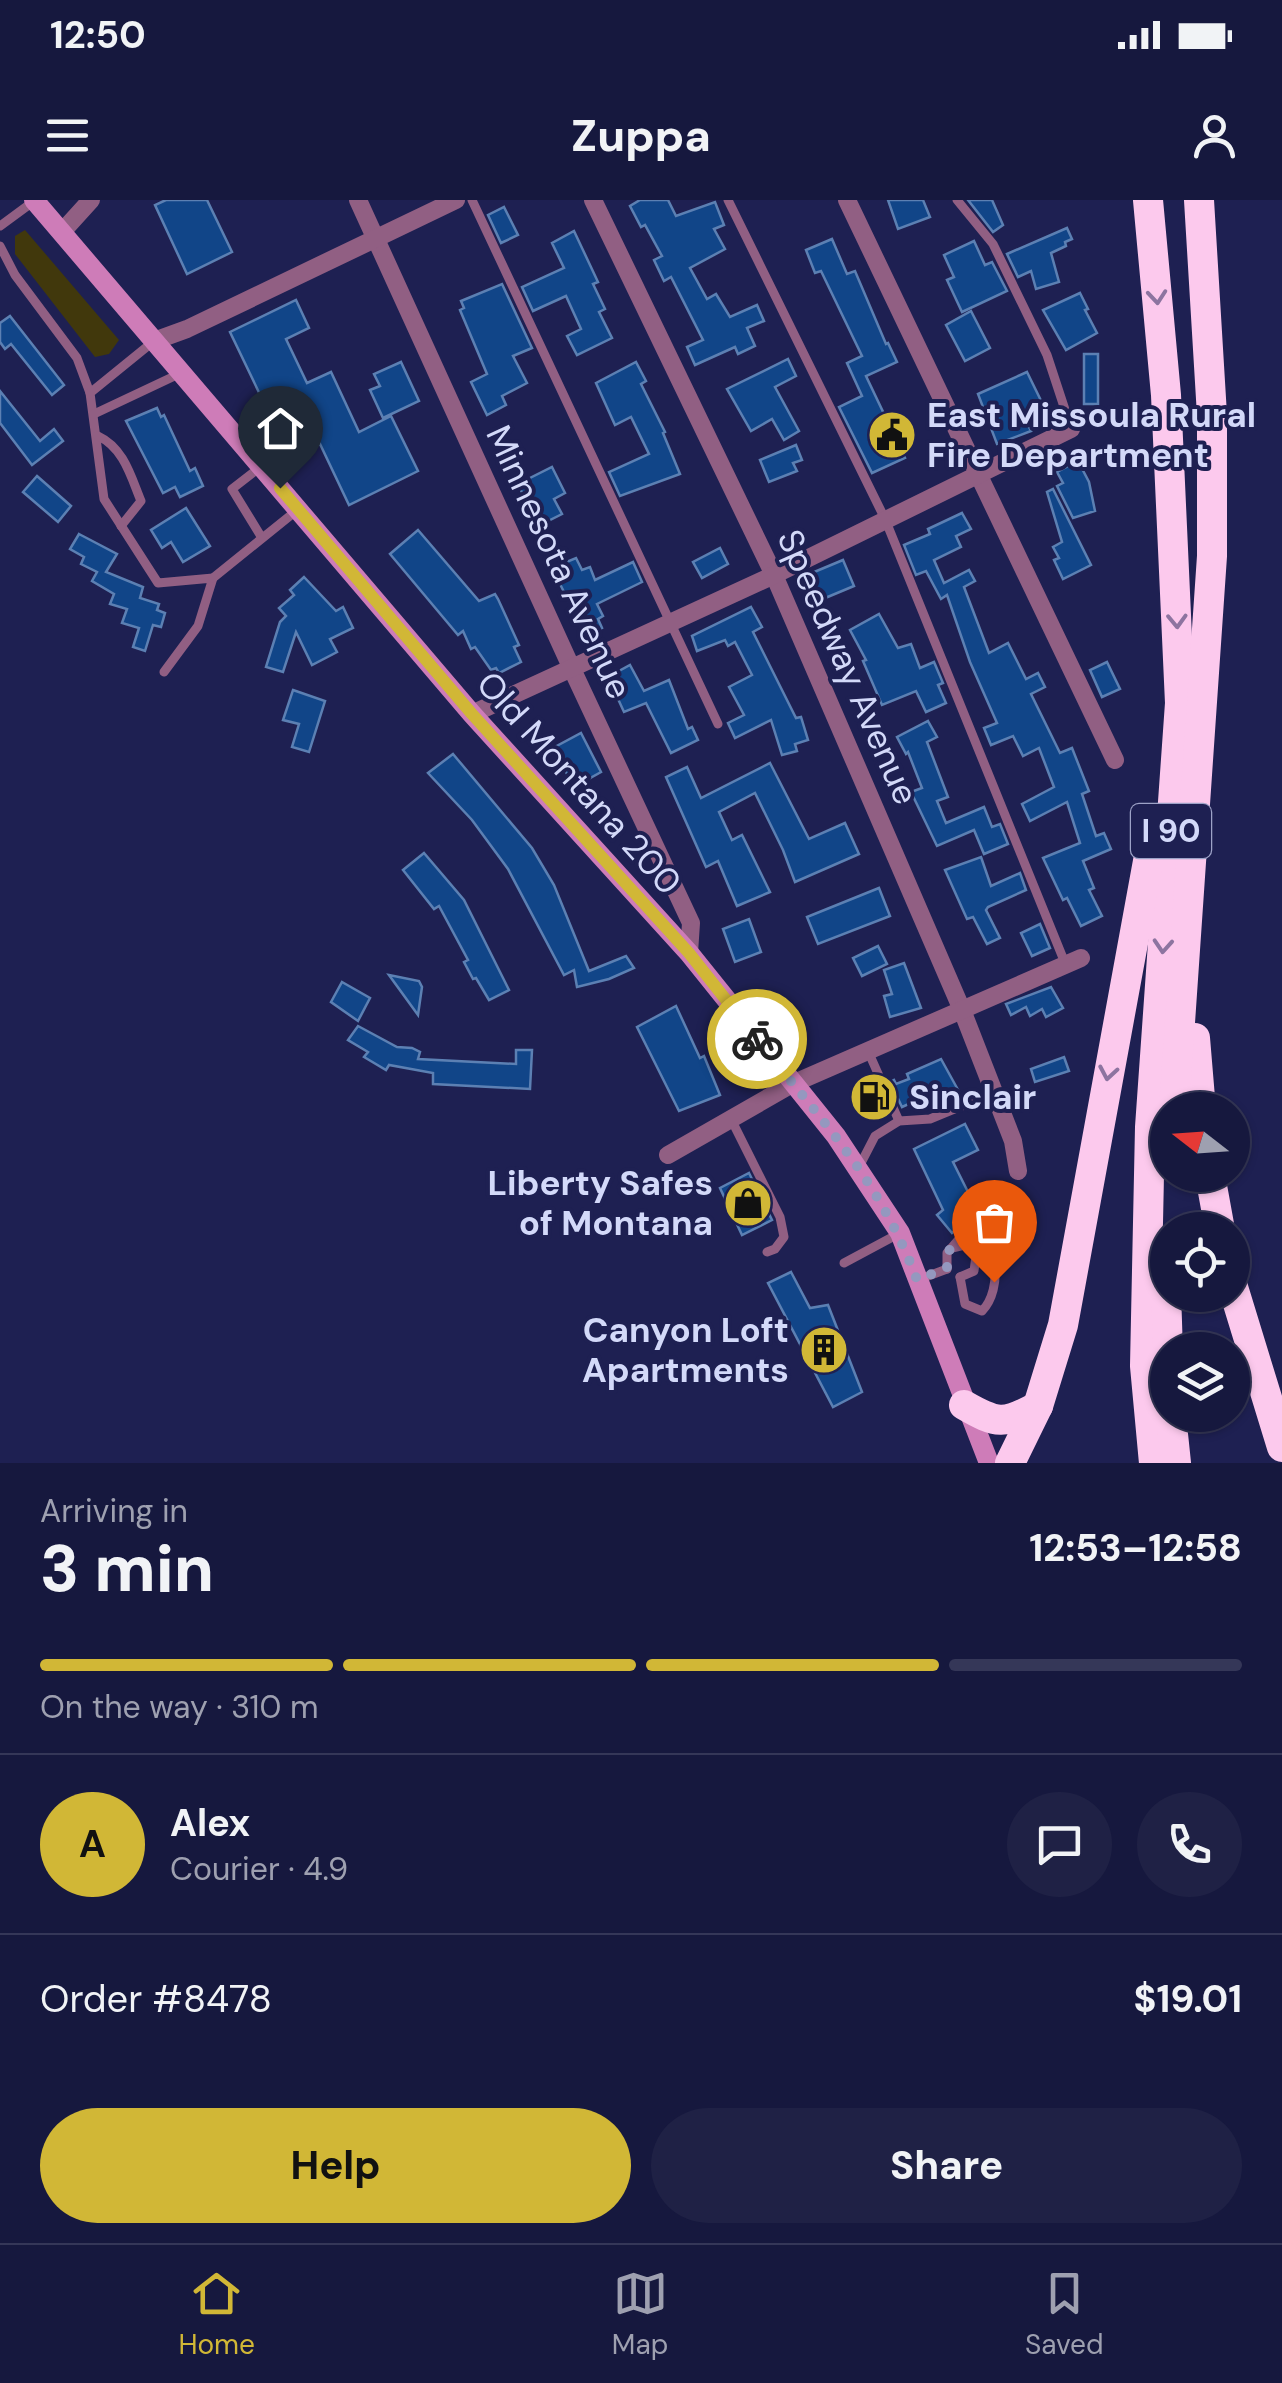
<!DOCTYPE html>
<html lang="en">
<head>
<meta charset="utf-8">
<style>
  body { margin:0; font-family:"DM Sans",sans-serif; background:#1f2145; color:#f1f3f6; height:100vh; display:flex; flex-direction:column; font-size:38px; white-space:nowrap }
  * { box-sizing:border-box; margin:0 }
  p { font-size:32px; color:#9ea0b0 }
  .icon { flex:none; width:55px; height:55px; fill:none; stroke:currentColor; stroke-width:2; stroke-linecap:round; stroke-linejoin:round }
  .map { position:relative; height:1263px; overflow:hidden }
  .details { display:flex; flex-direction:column; background:#16183e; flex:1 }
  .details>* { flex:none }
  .needle { width:65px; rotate:287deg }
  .tools { position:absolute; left:1150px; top:892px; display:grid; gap:20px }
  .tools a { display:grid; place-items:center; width:100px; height:100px; border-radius:50%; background:#16183e; box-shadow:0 2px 8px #0004,0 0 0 2px #353758; font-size:50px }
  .pin { position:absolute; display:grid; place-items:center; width:85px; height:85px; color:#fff; margin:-102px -42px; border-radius:50% 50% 50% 0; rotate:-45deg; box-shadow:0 0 10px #0007 }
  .pin .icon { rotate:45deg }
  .courier { position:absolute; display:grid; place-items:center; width:100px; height:100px; margin:-50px; border:8px solid #d1b736; border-radius:50%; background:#fff; color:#222; box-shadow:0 2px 12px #0007 }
  .headline em { font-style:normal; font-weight:800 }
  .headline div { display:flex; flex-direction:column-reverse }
  .headline { display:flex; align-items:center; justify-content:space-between; height:170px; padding:0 40px }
  h1 { font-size:65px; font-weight:800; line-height:75px }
  .bar { display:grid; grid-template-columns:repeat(4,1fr); gap:15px 10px; align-content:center; height:120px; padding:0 40px }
  .bar i { height:12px; border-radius:8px; background:#353758 }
  .bar .on { background:#d1b736 }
  .bar p { grid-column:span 4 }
  .line { display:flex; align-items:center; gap:25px; padding:0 40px; border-top:2px solid #353758 }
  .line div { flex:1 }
  .round { display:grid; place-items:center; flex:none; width:105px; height:105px; border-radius:52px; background:#1f2145 }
  .action { display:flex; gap:20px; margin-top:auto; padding:20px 40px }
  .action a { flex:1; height:115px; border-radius:60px; background:#d1b736; color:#111; font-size:40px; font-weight:800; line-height:115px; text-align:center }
  .action a+a { background:#1f2145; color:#f1f3f6 }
  .status { display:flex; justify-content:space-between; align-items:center; height:70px; padding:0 50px; background:#16183e; direction:ltr }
  .status svg { height:28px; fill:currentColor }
  header { display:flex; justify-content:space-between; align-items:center; height:130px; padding:0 40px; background:#16183e; font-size:45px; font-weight:800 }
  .tab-bar { display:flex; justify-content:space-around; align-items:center; height:140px; border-top:2px solid #353758; background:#16183e; font-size:28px; color:#9ea0b0 }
  .tab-bar a { display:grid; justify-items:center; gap:5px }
  .tab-bar .on { color:#d1b736 }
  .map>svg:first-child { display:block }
  .green { fill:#41380c }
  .building { fill:#114588; stroke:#5c80b3; stroke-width:2.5 }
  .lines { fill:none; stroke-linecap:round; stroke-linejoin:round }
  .lane { stroke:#915f83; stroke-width:9 }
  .street { stroke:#915f83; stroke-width:18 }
  .secondary { stroke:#ce7cb8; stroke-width:20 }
  .highway { stroke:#fcc9ed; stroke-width:30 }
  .oneway { stroke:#8d74a0 }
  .done { stroke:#9498bf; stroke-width:10; stroke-dasharray:0 18 }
  .route { stroke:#d1b736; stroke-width:12 }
  .labels { text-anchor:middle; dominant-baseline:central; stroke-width:8; stroke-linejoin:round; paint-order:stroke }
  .shield { fill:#1e2052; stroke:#9da2c7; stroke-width:2.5 }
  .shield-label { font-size:32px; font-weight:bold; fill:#d3d9f9 }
  .poi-label { font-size:35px; font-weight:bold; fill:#d3d9f9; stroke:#1e2052; text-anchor:start }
  .street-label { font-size:35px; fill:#d3d9f9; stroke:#1e2052 }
</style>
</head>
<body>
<div class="status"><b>12:50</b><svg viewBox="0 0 49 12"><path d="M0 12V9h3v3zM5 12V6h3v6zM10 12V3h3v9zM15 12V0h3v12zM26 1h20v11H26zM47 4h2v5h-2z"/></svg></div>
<header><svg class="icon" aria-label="menu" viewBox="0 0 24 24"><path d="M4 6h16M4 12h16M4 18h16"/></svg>Zuppa<svg class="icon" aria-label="person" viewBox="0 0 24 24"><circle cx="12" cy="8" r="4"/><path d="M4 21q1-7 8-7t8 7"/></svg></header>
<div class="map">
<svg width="1282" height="1263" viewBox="0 0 1282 1263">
  <rect width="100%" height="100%" fill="#1e2052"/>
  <!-- green -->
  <polygon class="green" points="25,30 119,140 109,154 95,157 15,54 15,36"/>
  <!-- building -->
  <g class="building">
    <polygon points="166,0 207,0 232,52 187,74 155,5"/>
    <polygon points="640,0 668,0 676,16 715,2 724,25 714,29 725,49 690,68 707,99 716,94 730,117 757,105 764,121 747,128 755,146 738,154 735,147 695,165 687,147 703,140 671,77 664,81 654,60 662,56 645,25 641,27 630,6"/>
    <polygon points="888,0 923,0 930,17 898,29"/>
    <polygon points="968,0 992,0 1003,25 993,32"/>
    <polygon points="504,7 518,35 501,43 488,15"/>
    <polygon points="1067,28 1072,39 1065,42 1066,46 1051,53 1059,82 1036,89 1031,71 1018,77 1007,54"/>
    <polygon points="574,31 598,82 593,84 605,109 599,112 612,138 577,155 567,136 581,129 566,96 533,111 522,87 564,68 552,43"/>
    <polygon points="832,39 847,74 855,71 886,144 888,143 897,162 866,176 905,258 872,273 839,207 862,196 847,163 862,156 821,71 815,73 806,50"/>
    <polygon points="974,41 985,65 992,62 1007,91 962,112 947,80 954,77 944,55"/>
    <polygon points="502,84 532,148 513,156 527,183 502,196 506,205 487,215 471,182 487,174 460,110 464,108 461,101"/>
    <polygon points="1080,93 1088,109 1085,110 1097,133 1066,150 1043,110"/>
    <polygon points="296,100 309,128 286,139 307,183 331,172 359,232 391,216 418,271 349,305 320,244 302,253 277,200 265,205 230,132"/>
    <polygon points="971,111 990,148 965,161 946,125"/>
    <polygon points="10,116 64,185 52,195 11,144 5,149 0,142 0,123"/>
    <rect x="1084" y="154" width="14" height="50"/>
    <polygon points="788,159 796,176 775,187 799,231 784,240 772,219 751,231 727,189"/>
    <polygon points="401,162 419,201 383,218 370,190 380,186 374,174"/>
    <polygon points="636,162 646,181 641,184 665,232 663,233 680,274 620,296 609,272 649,254 631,217 615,225 596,183"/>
    <polygon points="1027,172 1049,217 1029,227 1031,231 997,244 978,194"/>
    <polygon points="0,191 40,241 54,229 63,241 32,265 0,223"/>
    <polygon points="157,208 161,217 164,215 190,271 195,268 203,286 180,297 175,287 163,293 126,221"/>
    <polygon points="796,245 802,260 793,263 797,271 769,282 760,260"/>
    <polygon points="1078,261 1089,282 1095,311 1073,318 1057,286 1063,283 1057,272"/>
    <polygon points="552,267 565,293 554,299 562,314 538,326 518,284"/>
    <polygon points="37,276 71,306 58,322 23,292"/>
    <polygon points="1053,289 1091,365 1063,379 1054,360 1059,358 1053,347 1062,342 1047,292"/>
    <polygon points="186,308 210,346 183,362 171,342 162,348 151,330"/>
    <polygon points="962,313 971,329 956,336 961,347 934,360 944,383 969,370 975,381 964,387 989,453 1008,443 1026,479 1038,473 1045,487 1031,494 1060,553 1072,548 1089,591 1082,594 1096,636 1104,633 1111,649 1083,661 1094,688 1089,690 1102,716 1081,726 1067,698 1063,700 1043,658 1080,643 1067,602 1030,621 1022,604 1054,587 1039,548 1023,556 1013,536 991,545 984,528 997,523 970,462 947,395 941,399 926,371 916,375 904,345 930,334 928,329"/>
    <polygon points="418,330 479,401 495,394 498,399 519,445 514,447 521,462 499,473 496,468 491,470 475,447 471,449 463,431 458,435 390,354"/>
    <polygon points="79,334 117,354 106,372 143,387 140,398 159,404 157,410 165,413 161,427 153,425 145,451 133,447 139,428 122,423 127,409 110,404 114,394 92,381 97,372 81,364 84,357 70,349"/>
    <polygon points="720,348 728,364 702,378 693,362"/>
    <polygon points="576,358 582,370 590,367 595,380 633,362 642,382 597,404 603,416 598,419 602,428 586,436 552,368"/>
    <polygon points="843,360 854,386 818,401 807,375"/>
    <polygon points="304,377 336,411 343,407 353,428 330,439 337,452 312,465 296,432 283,472 266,467 280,422 286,416 279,408 294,395 290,390"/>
    <polygon points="751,407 762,427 753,432 796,518 801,517 808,540 795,544 797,551 782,555 771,520 735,538 728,523 744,515 729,487 752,475 735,442 728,446 725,440 697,451 692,436"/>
    <polygon points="879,414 898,448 911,444 920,468 934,462 943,483 938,485 946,503 926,512 916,491 882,505 863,461 866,460 850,430"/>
    <polygon points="1107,462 1120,489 1102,497 1090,470"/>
    <polygon points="630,465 644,491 669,480 688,529 692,527 698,540 671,553 646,503 624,512 608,477"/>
    <polygon points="293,490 325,501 309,552 292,547 299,524 283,520"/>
    <polygon points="928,521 937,537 927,542 948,597 937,601 946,623 984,607 992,627 1000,624 1008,644 984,654 974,630 937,646 911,592 922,588 908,552 906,554 897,537"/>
    <polygon points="581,533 601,572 574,587 553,548"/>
    <polygon points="453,554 532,648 554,685 589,771 626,756 634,768 609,779 577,787 574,770 564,775 508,669 472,620 428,573"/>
    <polygon points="770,563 809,639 845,623 859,654 795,682 783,650 755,593 719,612 732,640 742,635 770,692 737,706 718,661 706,667 666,577 687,567 701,598"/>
    <polygon points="424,653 464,700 509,790 489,800 476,778 473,779 464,762 468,760 439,706 434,709 403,670"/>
    <polygon points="981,657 991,686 1020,673 1026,690 988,707 986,710 1000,738 987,744 973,717 967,719 945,670"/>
    <polygon points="879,688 890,716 818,744 807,717"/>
    <polygon points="749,719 761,752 735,762 723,729"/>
    <polygon points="1040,724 1050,748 1032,756 1021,733"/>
    <polygon points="878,746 887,764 862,776 853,758"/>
    <polygon points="904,763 921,808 890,817 884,796 892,794 884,770"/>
    <polygon points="389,775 419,781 422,787 418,815"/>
    <polygon points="342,782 370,798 358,821 331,802"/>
    <polygon points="1051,787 1063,808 1046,817 1042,809 1030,816 1026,807 1011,815 1006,804"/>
    <polygon points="676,806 700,858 704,856 720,895 679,911 637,827"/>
    <polygon points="358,826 397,847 412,848 420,852 418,859 516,864 516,850 532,850 530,889 433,884 433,873 389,865 386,870 364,857 368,852 348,840"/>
    <polygon points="1064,857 1069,871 1035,882 1031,869"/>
    <polygon points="941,859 962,897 942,905 935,892 902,907 890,882 894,880 896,884 909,879 907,874"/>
    <polygon points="965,924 978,950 953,962 969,994 984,994 984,1015 975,1015 952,1033 937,1015 943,1010 914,949"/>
    <polygon points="749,973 772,1020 742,1035 720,988"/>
    <polygon points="791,1072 810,1108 828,1105 862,1192 833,1207 768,1083"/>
  </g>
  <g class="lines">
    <!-- lane -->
    <g class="lane">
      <polyline points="472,0 718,524"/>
      <polyline points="728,0 885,319 1065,763"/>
      <polyline points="957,0 993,44 1047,155 1071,228"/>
      <polyline points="0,26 34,1"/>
      <polyline points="0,46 15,75 77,158 90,193"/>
      <polyline points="154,141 90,193 104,299 158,383 213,378 198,426 164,472"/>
      <polyline points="94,214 181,173"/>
      <path d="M98,236C124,248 131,277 141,301L121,326"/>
      <polyline points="259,268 232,289 262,338"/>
      <polyline points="213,378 296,311"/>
      <polyline points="868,851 899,921"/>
      <polyline points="731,919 780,1017 784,1037 775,1049 767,1052"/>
      <polyline points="859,967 875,936 899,921 930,919 993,893"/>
      <polyline points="952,1048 965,1045 976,1056 974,1071 960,1077"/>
      <polyline points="844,1063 900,1033"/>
      <path d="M947,1069V1053L960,1038C1001,1031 1003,1090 982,1111L965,1104L960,1077"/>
      <polyline points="920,1079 947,1069"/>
    </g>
    <!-- street -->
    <g class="street">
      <polyline points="358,0 572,469 691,723 689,753"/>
      <polyline points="593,0 774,375 962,810 1013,941 1018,971"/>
      <polyline points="847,0 1115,560"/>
      <polyline points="62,32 91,0"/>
      <polyline points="154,141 187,129 456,0"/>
      <polyline points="472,514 774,375 1071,229"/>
      <polyline points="668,955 792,884 1081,758"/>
    </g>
    <!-- secondary -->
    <polyline class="secondary" points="34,0 472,514 689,753 836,936 900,1033 989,1263"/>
    <!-- highway -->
    <g class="highway">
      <polyline points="1148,0 1166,195 1180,503 1150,927 1145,1166 1154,1263"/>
      <polyline points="1195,838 1201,910"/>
      <polyline points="1174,910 1212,356 1212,215 1199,0"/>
      <polyline points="1210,975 1220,1030"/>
      <polyline points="1232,1084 1282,1247"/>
      <polyline points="1166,1091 1168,1153"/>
      <path d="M964,1205C997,1224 1004,1225 1038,1206"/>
      <polyline points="1171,1215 1176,1263"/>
      <polyline points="1010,1263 1038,1206 1063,1125 1155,623"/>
    </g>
  </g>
  <!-- one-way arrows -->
  <defs><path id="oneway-chevron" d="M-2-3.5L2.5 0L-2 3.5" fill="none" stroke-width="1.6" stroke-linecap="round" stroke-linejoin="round" transform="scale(2.5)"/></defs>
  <g class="oneway">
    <use href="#oneway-chevron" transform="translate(1157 97) rotate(85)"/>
    <use href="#oneway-chevron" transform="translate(1177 421) rotate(88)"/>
    <use href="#oneway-chevron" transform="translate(1163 746) rotate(94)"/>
    <use href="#oneway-chevron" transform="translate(1108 873) rotate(100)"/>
  </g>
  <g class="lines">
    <!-- done -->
    <path class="done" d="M757,839C821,920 880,980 917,1080L947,1068V1053L960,1038L968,1036C991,1047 997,1058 994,1082"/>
    <!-- route -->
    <polyline class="route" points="280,288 472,514 689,753 757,839"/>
  </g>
  <!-- icons -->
  <defs>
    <g id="civic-disc" transform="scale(2.5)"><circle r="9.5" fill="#d1b736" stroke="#1e2052"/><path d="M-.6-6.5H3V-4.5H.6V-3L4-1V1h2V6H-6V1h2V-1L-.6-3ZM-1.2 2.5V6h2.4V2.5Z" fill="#111"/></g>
    <g id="fuel-disc" transform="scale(2.5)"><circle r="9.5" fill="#d1b736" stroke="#1e2052"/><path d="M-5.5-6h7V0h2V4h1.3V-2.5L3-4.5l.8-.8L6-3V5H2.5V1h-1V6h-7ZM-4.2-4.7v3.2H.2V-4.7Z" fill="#111"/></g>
    <g id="shop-disc" transform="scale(2.5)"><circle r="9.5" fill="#d1b736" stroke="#1e2052"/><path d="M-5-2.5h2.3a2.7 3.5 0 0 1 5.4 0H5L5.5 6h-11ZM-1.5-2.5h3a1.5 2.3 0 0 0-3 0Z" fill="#111"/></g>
    <g id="building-disc" transform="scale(2.5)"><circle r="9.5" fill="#d1b736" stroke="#1e2052"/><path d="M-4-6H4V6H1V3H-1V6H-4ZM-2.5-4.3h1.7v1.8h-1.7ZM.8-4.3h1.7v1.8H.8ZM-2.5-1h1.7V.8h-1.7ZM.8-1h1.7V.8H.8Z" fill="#111"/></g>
  </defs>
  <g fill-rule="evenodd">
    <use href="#civic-disc" x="892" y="235"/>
    <use href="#fuel-disc" x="874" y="897"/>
    <use href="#shop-disc" x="748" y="1003"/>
    <use href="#building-disc" x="824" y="1150"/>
  </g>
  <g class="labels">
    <!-- shield labels -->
    <rect class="shield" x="1131" y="604" width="80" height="54" rx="8"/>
    <g class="shield-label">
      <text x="1171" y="631">I 90</text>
    </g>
    <!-- poi labels -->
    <g class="poi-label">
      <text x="927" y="215">East Missoula Rural<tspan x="927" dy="40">Fire Department</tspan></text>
      <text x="909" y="897">Sinclair</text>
      <text x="713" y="983" text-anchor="end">Liberty Safes<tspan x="713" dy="40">of Montana</tspan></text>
      <text x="789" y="1130" text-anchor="end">Canyon Loft<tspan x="789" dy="40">Apartments</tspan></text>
    </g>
    <!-- street labels -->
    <g class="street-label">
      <text transform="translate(559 362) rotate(65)">Minnesota Avenue</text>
      <text transform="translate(848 467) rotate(66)">Speedway Avenue</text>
      <text transform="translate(579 583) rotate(48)">Old Montana 200</text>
    </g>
  </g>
</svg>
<div class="tools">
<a><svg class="needle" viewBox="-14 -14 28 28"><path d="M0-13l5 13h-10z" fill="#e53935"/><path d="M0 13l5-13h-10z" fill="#9ea0b0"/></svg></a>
<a><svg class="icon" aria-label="locate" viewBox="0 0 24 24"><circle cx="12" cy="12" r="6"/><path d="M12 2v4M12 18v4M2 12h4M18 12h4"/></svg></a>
<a><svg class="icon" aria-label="layers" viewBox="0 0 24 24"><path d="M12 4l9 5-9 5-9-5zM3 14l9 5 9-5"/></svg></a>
</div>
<div class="pin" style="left:994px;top:1082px;background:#ea580c"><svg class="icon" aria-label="bag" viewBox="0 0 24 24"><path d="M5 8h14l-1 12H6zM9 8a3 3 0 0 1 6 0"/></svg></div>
<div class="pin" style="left:280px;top:288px;background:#1f2937"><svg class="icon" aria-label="home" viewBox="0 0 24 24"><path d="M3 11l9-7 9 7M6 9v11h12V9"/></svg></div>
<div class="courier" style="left:757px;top:839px"><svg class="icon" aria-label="bike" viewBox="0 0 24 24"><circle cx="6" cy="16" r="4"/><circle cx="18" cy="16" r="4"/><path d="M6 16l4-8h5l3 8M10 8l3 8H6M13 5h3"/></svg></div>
</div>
<section class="details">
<div class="headline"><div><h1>3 min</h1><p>Arriving in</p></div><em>12:53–12:58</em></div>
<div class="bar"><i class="on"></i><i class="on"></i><i class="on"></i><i></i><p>On the way · 310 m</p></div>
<div class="line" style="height:180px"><b class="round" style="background:#d1b736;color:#111">A</b><div><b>Alex</b><p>Courier · 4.9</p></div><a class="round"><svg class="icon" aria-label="chat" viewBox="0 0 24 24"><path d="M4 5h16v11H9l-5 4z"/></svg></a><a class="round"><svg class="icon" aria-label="phone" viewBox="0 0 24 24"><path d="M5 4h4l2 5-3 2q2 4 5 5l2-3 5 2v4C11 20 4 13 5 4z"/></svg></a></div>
<div class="line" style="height:130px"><div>Order #8478</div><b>$19.01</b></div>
<div class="action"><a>Help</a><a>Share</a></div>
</section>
<nav class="tab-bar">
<a class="on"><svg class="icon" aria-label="home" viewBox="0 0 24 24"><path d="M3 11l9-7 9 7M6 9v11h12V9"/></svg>Home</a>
<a><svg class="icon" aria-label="map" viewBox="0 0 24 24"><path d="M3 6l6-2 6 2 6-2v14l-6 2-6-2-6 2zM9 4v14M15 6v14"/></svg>Map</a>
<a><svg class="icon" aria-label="saved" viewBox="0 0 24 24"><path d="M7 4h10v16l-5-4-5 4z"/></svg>Saved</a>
</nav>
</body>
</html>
